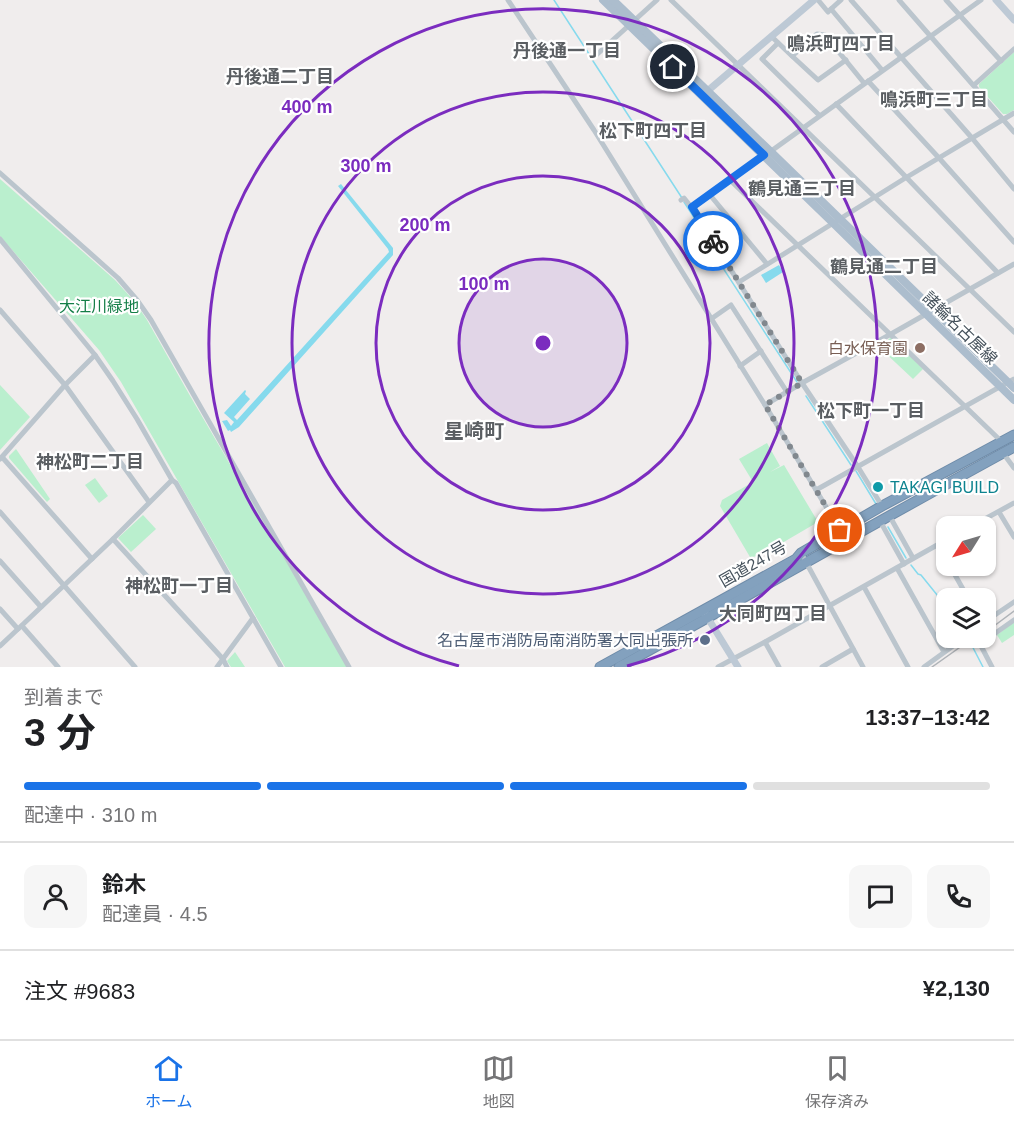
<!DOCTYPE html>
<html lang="ja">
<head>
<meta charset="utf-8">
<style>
  body { margin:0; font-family:Helvetica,"Noto Sans JP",sans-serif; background:#f6f6f6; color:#202124; height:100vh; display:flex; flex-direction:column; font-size:22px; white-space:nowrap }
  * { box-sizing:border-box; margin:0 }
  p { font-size:20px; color:#757577 }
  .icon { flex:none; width:33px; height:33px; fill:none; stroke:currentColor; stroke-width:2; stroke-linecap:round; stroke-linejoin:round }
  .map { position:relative; height:667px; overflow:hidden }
  .sheet { display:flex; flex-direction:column; background:#fff; flex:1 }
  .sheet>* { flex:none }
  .needle { width:39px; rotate:233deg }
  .controls { position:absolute; left:936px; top:516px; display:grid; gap:12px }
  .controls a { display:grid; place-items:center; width:60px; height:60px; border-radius:12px; background:#fff; box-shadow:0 2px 4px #0004; font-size:30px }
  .pin { position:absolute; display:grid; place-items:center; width:51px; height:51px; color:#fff; margin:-26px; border:3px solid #fff; border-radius:50%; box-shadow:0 2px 6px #0007 }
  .courier { position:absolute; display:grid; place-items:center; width:60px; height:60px; margin:-30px; border:4px solid #1a73e8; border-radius:50%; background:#fff; color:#222; box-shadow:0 2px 8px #0007 }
  .headline em { font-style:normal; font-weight:700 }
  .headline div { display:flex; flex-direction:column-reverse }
  .headline { display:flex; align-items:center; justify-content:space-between; height:102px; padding:0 24px }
  h1 { font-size:39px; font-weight:700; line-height:45px }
  .bar { display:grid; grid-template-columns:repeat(4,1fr); gap:9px 6px; align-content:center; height:72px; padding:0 24px }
  .bar i { height:8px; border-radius:4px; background:#e0e0e0 }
  .bar .active { background:#1a73e8 }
  .bar p { grid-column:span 4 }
  .line { display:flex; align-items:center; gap:15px; padding:0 24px; border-top:2px solid #e0e0e0 }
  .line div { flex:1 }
  .round { display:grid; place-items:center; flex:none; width:63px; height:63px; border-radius:12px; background:#f6f6f6 }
  .tab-bar { display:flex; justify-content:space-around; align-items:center; height:84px; border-top:2px solid #e0e0e0; background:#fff; font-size:16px; color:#757577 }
  .tab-bar a { display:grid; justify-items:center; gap:3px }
  .tab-bar .active { color:#1a73e8 }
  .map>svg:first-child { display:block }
  .green { fill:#baefce }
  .water { fill:#86daed }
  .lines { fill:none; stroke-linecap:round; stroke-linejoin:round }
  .stream { stroke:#86daed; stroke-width:1.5 }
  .highway-casing { stroke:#6f8ca9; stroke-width:11 }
  .street { stroke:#bbc5cd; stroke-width:5 }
  .secondary { stroke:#bdc9d5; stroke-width:7 }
  .primary { stroke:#acbdcd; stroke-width:8 }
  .highway { stroke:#83a1be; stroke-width:9 }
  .rail { stroke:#afb3b8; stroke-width:1.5 }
  .done { stroke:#81888e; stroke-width:6; stroke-dasharray:0 10.8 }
  .route { stroke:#1a73e8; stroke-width:8 }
  .ring { fill:none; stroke:#7b2cbf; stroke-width:3 }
  .education-dot { fill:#8d6e63; stroke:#fff; stroke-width:2 }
  .culture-dot { fill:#0f9aa8; stroke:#fff; stroke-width:2 }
  .service-dot { fill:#5c6f8a; stroke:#fff; stroke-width:2 }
  .labels { text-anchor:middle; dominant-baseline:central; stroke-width:4.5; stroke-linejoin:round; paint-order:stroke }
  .park-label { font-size:16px; fill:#147e47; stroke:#fff }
  .street-label { font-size:16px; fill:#45515b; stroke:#fff }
  .education-label { font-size:16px; fill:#785e54; stroke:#fff; text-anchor:end }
  .culture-label { font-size:16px; fill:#0d838f; stroke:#fff; text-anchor:start }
  .service-label { font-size:16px; fill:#4e5e75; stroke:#fff; text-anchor:end }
  .neighbourhood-label { font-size:18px; font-weight:bold; fill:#5a5e62; stroke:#fff }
  .quarter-label { font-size:20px; font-weight:bold; fill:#5a5e62; stroke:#fff }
  .centre { fill:#7b2cbf; stroke:#fff; stroke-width:3 }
  .ring-label { font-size:18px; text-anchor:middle; font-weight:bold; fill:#7b2cbf; stroke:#fff; stroke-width:4.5; stroke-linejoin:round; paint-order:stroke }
</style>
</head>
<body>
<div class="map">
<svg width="1014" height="667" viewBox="0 0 1014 667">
  <rect width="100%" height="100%" fill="#f0eded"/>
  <!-- green -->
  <g class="green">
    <polygon points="1014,52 1014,110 1007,114 1003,114 979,87 979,84"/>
    <polygon points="0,179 115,280 135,302 147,320 189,394 348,667 285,667 121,382 99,350 0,236"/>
    <polygon points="891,337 923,369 913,379 880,348"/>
    <polygon points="0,385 30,417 0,450"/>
    <polygon points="767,443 780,466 770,472 784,465 818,522 760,556 750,557 720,506 722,500 753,482 739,459"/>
    <polygon points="16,449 50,499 47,502 9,458 9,456"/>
    <polygon points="95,478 108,496 99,503 85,485"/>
    <polygon points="143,515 156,529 131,552 118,538"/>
    <polygon points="1014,622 1014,635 1002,643 997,635"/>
    <polygon points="235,652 245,667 231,667 227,661"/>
  </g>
  <!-- water -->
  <g class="water">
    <polygon points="341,184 393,248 393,255 239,427 231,432 230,430 228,431 222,421 227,420 231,426 234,422 224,413 245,390 246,391 245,394 250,399 234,417 237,420 389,252 388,249 338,186"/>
    <polygon points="779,265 783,272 766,283 761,275"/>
  </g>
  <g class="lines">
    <!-- stream -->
    <g class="stream">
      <polyline points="554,0 591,57"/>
      <polyline points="593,61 682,198"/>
      <polyline points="684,202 695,219 697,228 797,382"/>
      <polyline points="806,396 851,465"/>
      <polyline points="856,471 876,504"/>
      <polyline points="888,527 906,558"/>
      <polyline points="911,565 918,574 921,575 946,606"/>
      <polyline points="968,638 983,667"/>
    </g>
    <!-- highway casing -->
    <g class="highway-casing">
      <g id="highway">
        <polyline points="600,667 796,559 801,553 882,506 1014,435"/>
        <path d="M619,667C751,594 882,519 1014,447"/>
      </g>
    </g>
    <!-- street -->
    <g class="street">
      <polyline points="508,0 594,130 765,405 840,530"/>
      <polyline points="671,0 1014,332"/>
      <polyline points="818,0 828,12 831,9 882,70"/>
      <polyline points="851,0 972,138 1014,189"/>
      <polyline points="899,0 1014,132"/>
      <polyline points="946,0 1001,61"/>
      <polyline points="831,9 841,0"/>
      <polyline points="771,36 792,56 817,34 825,35 864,83"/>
      <polyline points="778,43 762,59 819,115"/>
      <polyline points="792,56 818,80 846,60"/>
      <polyline points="593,58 657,0"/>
      <polyline points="868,81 939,158 1014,242"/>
      <polyline points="974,85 1014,49"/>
      <polyline points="836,104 998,273"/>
      <polyline points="0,173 118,278 137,300 151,320 349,667"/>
      <polyline points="730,180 1002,442"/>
      <polyline points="710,195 767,264"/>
      <polyline points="681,200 684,198 692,208 802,383 858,467 882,506"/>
      <polyline points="692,208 981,0"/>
      <polyline points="0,239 95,355 113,381 137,419 172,480 176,483 281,667"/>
      <polyline points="739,282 907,177 1014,113"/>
      <polyline points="0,310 65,385 149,502"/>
      <polyline points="711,319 731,305 787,392"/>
      <polyline points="740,366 761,351"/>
      <polyline points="765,405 802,383 891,334 1014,264"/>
      <polyline points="1003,453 1014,468"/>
      <polyline points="2,457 92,559"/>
      <polyline points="0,459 65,385 95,355"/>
      <polyline points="816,490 1014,379"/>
      <polyline points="0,512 135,667"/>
      <polyline points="999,512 1014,537"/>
      <polyline points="889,515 913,558"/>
      <polyline points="880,521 904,564"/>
      <polyline points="972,526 1014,503"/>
      <polyline points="113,539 223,659 227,667"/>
      <polyline points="938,545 946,560"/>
      <polyline points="801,553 863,667"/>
      <polyline points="0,561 41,607"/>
      <polyline points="950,566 968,598"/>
      <polyline points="897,568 944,652"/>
      <polyline points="864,587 908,667"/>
      <polyline points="0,609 18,629 113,539 172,480"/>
      <polyline points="986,621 1014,602"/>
      <polyline points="22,626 58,667"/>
      <polyline points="765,642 779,667"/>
      <polyline points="0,646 18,629"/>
      <polyline points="217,667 253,618"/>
      <polyline points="718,667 765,642 946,540"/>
      <polyline points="822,667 853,649"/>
      <polyline points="924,667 964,638"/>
      <polyline points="992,667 980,644 1014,620"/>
    </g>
    <!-- secondary -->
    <g class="secondary">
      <polyline points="996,0 1014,20"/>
      <polyline points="704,94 814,0"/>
      <polyline points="706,615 738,667"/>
    </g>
    <!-- primary -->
    <g class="primary">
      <polyline points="603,0 834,224 1014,400"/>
      <polyline points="613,0 770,151 1014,388"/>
    </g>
    <!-- highway -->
    <use href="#highway" class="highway"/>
    <!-- rail -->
    <g class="rail">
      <polyline points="986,632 1014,611"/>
      <polyline points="932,667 973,638"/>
    </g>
  </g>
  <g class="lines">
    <!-- done -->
    <polyline class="done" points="713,241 802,383 765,405 840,530"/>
    <!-- route -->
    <polyline class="route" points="673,67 764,155 692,207 713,241"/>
  </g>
  <!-- distance rings -->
  <circle cx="543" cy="343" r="84" fill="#7b2cbf" fill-opacity=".12"/>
  <g class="ring">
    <circle cx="543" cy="343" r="84"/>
    <circle cx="543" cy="343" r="167"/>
    <circle cx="543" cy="343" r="251"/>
    <path d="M459 666A334 334 0 1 1 627 666"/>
  </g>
  <!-- markers -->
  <circle class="education-dot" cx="920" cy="348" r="6"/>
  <circle class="culture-dot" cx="878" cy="487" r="6"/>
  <circle class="service-dot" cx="705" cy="640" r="6"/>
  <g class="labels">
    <!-- park labels -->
    <g class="park-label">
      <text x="99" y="306">大江川緑地</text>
    </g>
    <!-- street labels -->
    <g class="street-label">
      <text transform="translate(960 328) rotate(44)">諸輪名古屋線</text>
      <text transform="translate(753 564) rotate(-30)">国道247号</text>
    </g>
    <!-- education labels -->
    <g class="education-label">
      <text x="908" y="348">白水保育園</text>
    </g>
    <!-- culture labels -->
    <g class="culture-label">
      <text x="890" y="487">TAKAGI BUILD</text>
    </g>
    <!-- service labels -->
    <g class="service-label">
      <text x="693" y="640">名古屋市消防局南消防署大同出張所</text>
    </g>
    <!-- neighbourhood labels -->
    <g class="neighbourhood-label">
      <text x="841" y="44">鳴浜町四丁目</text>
      <text x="567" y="51">丹後通一丁目</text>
      <text x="280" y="77">丹後通二丁目</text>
      <text x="934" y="100">鳴浜町三丁目</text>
      <text x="653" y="131">松下町四丁目</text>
      <text x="802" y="189">鶴見通三丁目</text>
      <text x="884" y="267">鶴見通二丁目</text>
      <text x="871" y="411">松下町一丁目</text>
      <text x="90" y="462">神松町二丁目</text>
      <text x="179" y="586">神松町一丁目</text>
      <text x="773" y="614">大同町四丁目</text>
    </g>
    <!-- quarter labels -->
    <g class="quarter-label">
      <text x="474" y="431">星崎町</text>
    </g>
  </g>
  <circle cx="543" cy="343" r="9" class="centre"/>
  <g class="ring-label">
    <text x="307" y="113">400 m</text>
    <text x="366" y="172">300 m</text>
    <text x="425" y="231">200 m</text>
    <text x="484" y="290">100 m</text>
  </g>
</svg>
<div class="controls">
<a><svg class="needle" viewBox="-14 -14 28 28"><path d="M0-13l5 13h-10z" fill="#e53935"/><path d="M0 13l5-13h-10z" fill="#757577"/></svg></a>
<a><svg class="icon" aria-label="layers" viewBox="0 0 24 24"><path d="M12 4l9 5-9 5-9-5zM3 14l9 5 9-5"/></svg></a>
</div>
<div class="pin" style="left:840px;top:530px;background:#ea580c"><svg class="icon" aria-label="bag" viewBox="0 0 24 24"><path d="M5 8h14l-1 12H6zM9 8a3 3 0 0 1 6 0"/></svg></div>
<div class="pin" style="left:673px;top:67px;background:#1f2937"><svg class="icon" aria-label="home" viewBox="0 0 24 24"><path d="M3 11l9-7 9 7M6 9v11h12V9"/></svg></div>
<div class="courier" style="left:713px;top:241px"><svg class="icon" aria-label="bike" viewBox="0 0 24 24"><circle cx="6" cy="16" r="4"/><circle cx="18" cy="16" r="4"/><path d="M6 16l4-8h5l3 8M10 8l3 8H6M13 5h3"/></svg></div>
</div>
<section class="sheet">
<div class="headline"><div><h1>3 分</h1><p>到着まで</p></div><em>13:37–13:42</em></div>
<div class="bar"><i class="active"></i><i class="active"></i><i class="active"></i><i></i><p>配達中 · 310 m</p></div>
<div class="line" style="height:108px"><a class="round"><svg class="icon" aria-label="person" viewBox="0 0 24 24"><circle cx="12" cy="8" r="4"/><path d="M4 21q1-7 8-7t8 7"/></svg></a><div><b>鈴木</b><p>配達員 · 4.5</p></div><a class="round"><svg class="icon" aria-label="chat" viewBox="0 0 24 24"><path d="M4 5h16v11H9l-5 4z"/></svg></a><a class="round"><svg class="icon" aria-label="phone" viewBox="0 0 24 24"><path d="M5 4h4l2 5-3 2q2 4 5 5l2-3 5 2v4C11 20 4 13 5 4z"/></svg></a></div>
<div class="line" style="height:78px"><div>注文 #9683</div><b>¥2,130</b></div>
</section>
<nav class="tab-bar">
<a class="active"><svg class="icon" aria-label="home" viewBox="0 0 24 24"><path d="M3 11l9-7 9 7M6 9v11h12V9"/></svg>ホーム</a>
<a><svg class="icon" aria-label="map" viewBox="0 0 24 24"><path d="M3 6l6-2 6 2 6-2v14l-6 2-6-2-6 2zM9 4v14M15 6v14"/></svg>地図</a>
<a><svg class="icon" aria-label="saved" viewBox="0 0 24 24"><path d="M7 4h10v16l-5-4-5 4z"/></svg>保存済み</a>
</nav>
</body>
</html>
